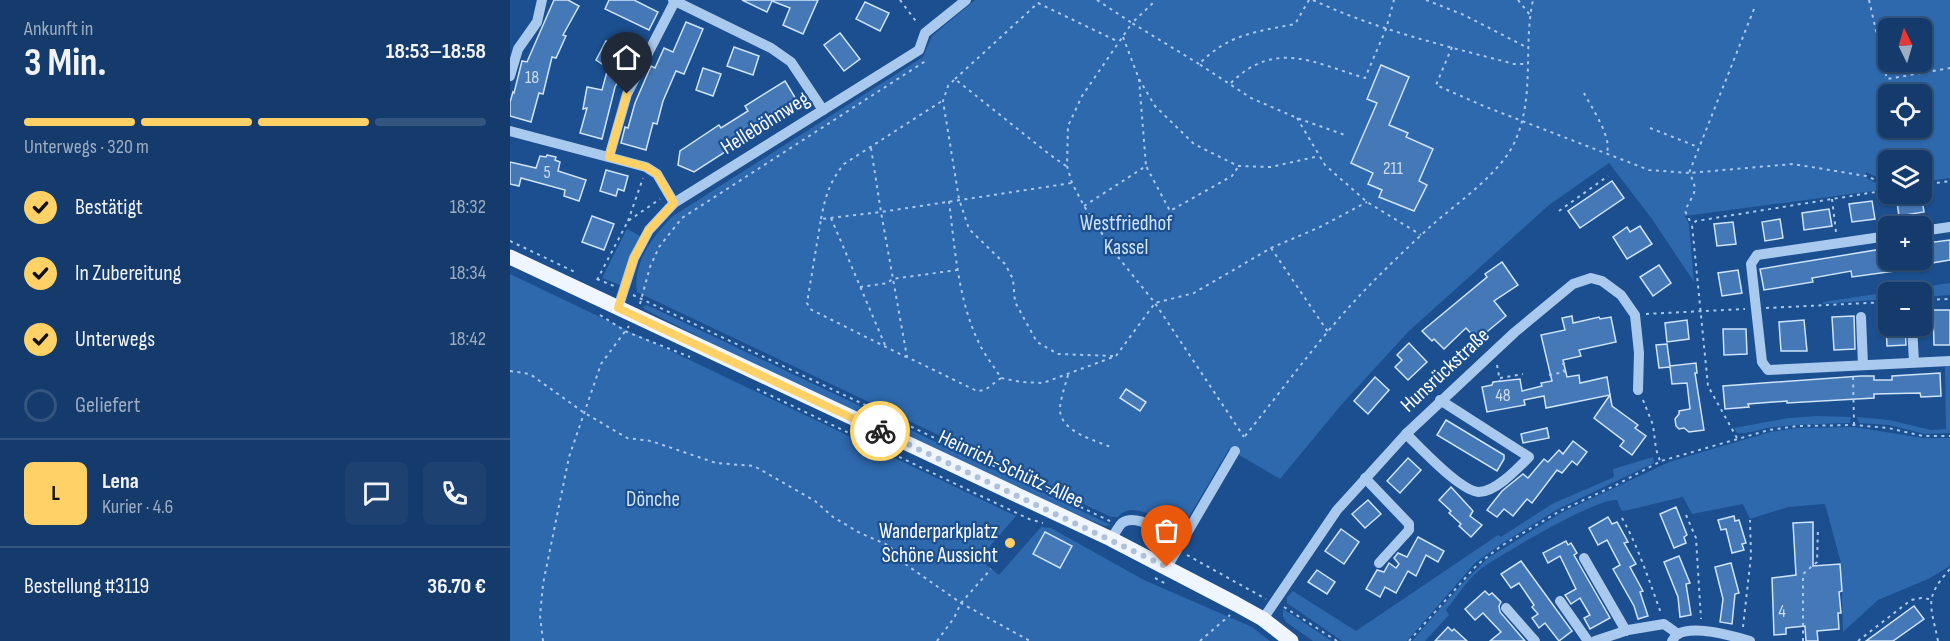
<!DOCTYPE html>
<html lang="de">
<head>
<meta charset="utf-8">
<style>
  body { margin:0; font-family:"Sofia Sans Condensed",sans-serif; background:#1d4271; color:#f1f3f6; height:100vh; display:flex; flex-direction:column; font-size:22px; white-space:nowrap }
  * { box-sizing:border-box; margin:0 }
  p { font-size:20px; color:#9dadc1 }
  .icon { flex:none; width:33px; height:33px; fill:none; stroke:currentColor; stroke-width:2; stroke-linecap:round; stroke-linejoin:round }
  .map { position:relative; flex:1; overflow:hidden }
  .panel { display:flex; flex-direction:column; background:#143b6b; width:510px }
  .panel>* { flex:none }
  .needle { width:39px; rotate:355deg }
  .fabs { position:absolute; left:1368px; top:18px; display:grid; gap:12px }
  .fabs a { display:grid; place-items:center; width:54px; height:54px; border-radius:9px; background:#143b6b; box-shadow:0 2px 4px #0004,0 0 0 2px #33557e; font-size:30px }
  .pin { position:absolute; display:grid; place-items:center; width:51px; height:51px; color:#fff; margin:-62px -26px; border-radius:50% 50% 50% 0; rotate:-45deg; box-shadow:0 0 6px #0007 }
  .pin .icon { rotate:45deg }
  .courier { position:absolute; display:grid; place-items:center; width:60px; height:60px; margin:-30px; border:4px solid #ffd166; border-radius:50%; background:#fff; color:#222; box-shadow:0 2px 8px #0007 }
  .summary em { font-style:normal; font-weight:700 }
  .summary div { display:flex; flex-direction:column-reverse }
  .summary { display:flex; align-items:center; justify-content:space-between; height:102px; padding:0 24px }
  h1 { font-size:39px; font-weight:700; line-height:45px }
  .bar { display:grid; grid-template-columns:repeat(4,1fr); gap:9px 6px; align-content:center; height:72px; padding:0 24px }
  .bar i { height:8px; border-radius:4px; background:#33557e }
  .bar .active { background:#ffd166 }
  .bar p { grid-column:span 4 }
  .line { display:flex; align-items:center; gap:15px; padding:0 24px; border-top:2px solid #33557e }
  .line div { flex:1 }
  .round { display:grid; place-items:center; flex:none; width:63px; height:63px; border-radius:9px; background:#1d4271 }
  ol { padding:0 24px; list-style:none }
  li { display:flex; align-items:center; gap:18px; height:66px }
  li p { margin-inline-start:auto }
  li .icon { padding:6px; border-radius:50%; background:#ffd166; color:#111; stroke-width:4 }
  li:last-child { color:#9dadc1 }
  li i { width:33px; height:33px; border:3px solid #33557e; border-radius:50% }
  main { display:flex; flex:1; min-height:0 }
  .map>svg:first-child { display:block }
  .green { fill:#2e69ad; fill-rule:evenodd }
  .building { fill:#4478b7; stroke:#cfe3fa; stroke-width:1.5 }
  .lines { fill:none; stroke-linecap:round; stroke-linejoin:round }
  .path { stroke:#a9c9ee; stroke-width:2; stroke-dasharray:3 4.5; stroke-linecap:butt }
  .minor { stroke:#a9c9ee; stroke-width:10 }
  .major { stroke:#f0f6ff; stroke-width:15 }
  .done { stroke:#afc1d8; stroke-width:6; stroke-dasharray:0 10.8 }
  .route { stroke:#ffd166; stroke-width:8 }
  .poi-dot { fill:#ffd166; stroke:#1b4f8f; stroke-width:2 }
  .labels { text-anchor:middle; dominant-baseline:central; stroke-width:4.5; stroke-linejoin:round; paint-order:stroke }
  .number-label { font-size:18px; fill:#d0dded }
  .street-label { font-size:21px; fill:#fff; stroke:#1b4f8f }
  .park-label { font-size:21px; fill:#cfe3fa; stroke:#1b4f8f }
  .poi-label { font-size:21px; fill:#fff; stroke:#1b4f8f; text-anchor:end }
</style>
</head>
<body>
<main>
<section class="panel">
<div class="summary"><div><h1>3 Min.</h1><p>Ankunft in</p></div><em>18:53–18:58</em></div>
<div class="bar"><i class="active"></i><i class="active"></i><i class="active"></i><i></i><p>Unterwegs · 320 m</p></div>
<ol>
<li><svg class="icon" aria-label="check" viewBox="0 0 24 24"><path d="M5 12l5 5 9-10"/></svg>Bestätigt<p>18:32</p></li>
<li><svg class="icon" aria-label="check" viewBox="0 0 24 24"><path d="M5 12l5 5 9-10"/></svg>In Zubereitung<p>18:34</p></li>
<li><svg class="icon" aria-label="check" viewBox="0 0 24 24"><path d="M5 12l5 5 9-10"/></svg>Unterwegs<p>18:42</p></li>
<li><i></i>Geliefert</li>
</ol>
<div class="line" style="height:108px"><b class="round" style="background:#ffd166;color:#111">L</b><div><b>Lena</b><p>Kurier · 4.6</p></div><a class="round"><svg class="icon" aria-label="chat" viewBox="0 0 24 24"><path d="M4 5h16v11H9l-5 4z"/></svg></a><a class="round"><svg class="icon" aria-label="phone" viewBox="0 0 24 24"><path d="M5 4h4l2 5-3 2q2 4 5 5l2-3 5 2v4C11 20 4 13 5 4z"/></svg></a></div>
<div class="line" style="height:78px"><div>Bestellung #3119</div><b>36.70 €</b></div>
</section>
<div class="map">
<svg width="1440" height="641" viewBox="0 0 1440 641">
  <rect width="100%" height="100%" fill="#1b4f8f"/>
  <!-- green -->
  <g class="green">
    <path d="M465,0H1440V178L1412,182V160H1378V182L1356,172V178L1378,189L1175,216L1179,224L1184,282L1142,219L1099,163L1039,205L899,331L832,404L770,479L719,449L670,532C655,522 622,498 608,517H601L127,292C122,264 144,234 163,216L413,57L422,36ZM1378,28H1412V62H1378ZM1378,94H1412V128H1378Z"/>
    <polygon points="117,229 130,236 110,285 92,278"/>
    <polygon points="0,274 506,516 469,559 489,575 531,527 541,528 634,580 742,627 760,641 0,641"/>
    <polygon points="1440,283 1440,295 1412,297 1412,292 1378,292 1378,299 1313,304 1313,302"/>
    <polygon points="137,305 601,525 594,526 530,499 199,342 134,309 133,306"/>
    <polygon points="1440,366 1440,433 1415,434 1379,425 1349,423 1347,417 1379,420 1421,430 1436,429 1435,367"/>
    <path d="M1308,416L1341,417L1340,423C1315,424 1290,424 1265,427C1252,428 1240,434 1227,433L1224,428L1278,418Z"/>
    <path d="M1344,427L1413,438H1440V566L1418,579L1368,600L1333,632L1331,563L1315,504L1278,507L1240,519L1233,504L1182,514L1173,497L1114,511L1111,510L1107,500C1084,499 994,553 972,568C958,578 947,597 936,610L939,615L915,641H902L950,586L978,558L1051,513L1159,462L1260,432L1288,428Z"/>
    <polygon points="1143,457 1144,463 1048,509 991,544 965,563 897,641 832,641 777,603 777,597 783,591 846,631 988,535 991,537 1042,504 1104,477 1103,469"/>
    <polygon points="773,609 822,641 803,641 776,622 773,617"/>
  </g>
  <!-- building -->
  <g class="building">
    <polygon points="44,0 58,0 69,6 53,35 56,36 46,58 42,57 33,94 29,93 21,122 0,116 0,102 3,92 4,93 12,61 17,62"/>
    <polygon points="99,0 124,0 148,12 139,30 95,9"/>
    <polygon points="232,0 308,0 293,34 273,25 280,8 262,1 257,12"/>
    <polygon points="355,2 379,13 370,31 346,19"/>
    <polygon points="176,22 193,29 174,74 166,71 153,101 147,124 143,123 136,150 111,143 115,127 118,128 125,103 141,66 145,68 154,48 163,52"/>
    <polygon points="330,33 350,59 334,71 314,45"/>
    <polygon points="96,41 122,56 105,87 92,139 70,133 77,108 73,109 77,87 92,90 98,68 86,60"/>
    <polygon points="224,47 249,56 243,75 217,66"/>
    <polygon points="871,65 899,77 879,125 898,133 896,137 923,149 909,181 917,185 904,211 869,197 872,190 858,184 863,173 841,163 867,103 857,99"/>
    <polygon points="193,68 211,74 203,96 186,90"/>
    <polygon points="275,81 289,104 271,115 267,109 240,129 243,134 184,172 168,165 170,151 209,125 211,128 238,111 235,106"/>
    <polygon points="37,155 46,157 45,160 50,162 48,171 76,180 69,201 54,196 55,190 11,178 9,186 0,184 0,162 26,168 30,156 36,157"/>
    <polygon points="96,170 118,176 114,191 108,189 106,196 90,191"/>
    <polygon points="1102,181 1114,198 1070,228 1058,211"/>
    <polygon points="1400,194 1411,194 1414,212 1389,216 1386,196"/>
    <polygon points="1362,201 1365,219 1342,222 1339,204"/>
    <polygon points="1319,209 1322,226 1294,230 1292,213"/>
    <polygon points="82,216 104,224 94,250 72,242"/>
    <polygon points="1270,219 1273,238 1255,241 1252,222"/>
    <polygon points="1223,222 1226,244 1207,246 1204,224"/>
    <polygon points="1130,226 1142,244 1117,259 1103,237 1117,227 1120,232"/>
    <polygon points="1417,239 1417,243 1440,240 1440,260 1422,263 1421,266 1342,277 1341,271 1302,278 1303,282 1254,290 1250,269 1378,248 1378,260 1412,260 1412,240"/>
    <polygon points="992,262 1008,285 984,301 996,316 967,340 956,328 934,349 924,339 922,341 912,331 977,277 975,274"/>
    <polygon points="1149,265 1161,283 1143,296 1130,277"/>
    <polygon points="1228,270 1232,293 1212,296 1208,273"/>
    <polygon points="1423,310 1440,310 1440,345 1424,345"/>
    <polygon points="1062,316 1063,323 1089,317 1090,319 1101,317 1106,342 1069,350 1071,356 1053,360 1057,377 1069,375 1070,383 1097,377 1100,395 1036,408 1034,396 1014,400 1015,405 977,412 972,387 982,385 983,382 1010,379 1012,391 1032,386 1031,383 1042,381 1031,335 1055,330 1052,318"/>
    <polygon points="1344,316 1345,349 1324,350 1322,317"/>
    <polygon points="1177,320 1179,339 1157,342 1155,323"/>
    <polygon points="1294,320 1297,351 1271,351 1269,322"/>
    <polygon points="1376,326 1395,326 1396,345 1377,346"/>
    <polygon points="1213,329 1236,329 1237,354 1214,355"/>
    <polygon points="899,343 917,362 898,380 885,367 892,360 887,355"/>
    <polygon points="1157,344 1160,366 1186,363 1187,373 1185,373 1194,430 1179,432 1174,428 1169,429 1166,426 1165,419 1169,414 1169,411 1180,409 1177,383 1162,384 1160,367 1149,368 1146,345"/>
    <polygon points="1430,373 1431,396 1411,397 1410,393 1364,394 1364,398 1277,403 1277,401 1238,404 1239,407 1215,409 1213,386 1351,376 1364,376 1364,380 1382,380 1382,376"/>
    <polygon points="865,377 879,390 858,414 844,401"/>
    <polygon points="616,389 636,402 630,411 610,398"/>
    <polygon points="1100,395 1102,406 1128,425 1125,428 1136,436 1122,455 1110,446 1114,441 1084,418"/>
    <polygon points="936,420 994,455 994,459 987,471 927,435"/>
    <polygon points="1037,428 1039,438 1013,443 1011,434"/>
    <polygon points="1063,441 1077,452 1067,465 1062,461 1052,473 1047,470 1022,503 1017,499 1003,516 994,509 987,517 977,510 992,491 1013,474 1018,478 1034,459 1038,462 1049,450 1053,454"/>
    <polygon points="898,458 911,470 890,493 877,481"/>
    <polygon points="941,487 963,511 960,516 972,525 961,537 949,526 951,524 939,513 941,511 929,500"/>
    <polygon points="858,500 871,514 855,528 842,514"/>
    <polygon points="1166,507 1177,535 1174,537 1176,543 1164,548 1150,514"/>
    <polygon points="1224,516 1225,521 1229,520 1236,543 1232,544 1234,550 1222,553 1216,529 1211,530 1208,520"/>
    <polygon points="1098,517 1102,524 1107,522 1118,542 1114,543 1126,564 1120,567 1133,591 1130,592 1138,616 1128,619 1124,606 1103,569 1110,565 1097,540 1088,545 1079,528"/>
    <polygon points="1303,522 1303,566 1330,564 1332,591 1329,592 1331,613 1328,613 1329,629 1307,631 1308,641 1296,641 1295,626 1276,628 1276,634 1264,635 1262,578 1286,575 1283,523"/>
    <polygon points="831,529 849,542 834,564 815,551"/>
    <polygon points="535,532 562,546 550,568 523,554"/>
    <polygon points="908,537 934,551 928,562 916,555 906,576 898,571 886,593 875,587 870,597 856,589 867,570 874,572 879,563 886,568 889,564 884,558 888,553 897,557"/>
    <polygon points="1056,541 1058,545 1061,543 1067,553 1064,555 1100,618 1080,629 1074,618 1080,615 1070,598 1061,604 1055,595 1066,589 1050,556 1038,563 1033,553"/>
    <polygon points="1169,556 1180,583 1176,584 1181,615 1170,617 1168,597 1154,562"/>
    <polygon points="1011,561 1062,631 1049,641 1035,623 1029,628 1022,618 1028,614 1022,607 1024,605 1009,583 1001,588 991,574"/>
    <polygon points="1221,563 1229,593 1225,594 1222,624 1210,622 1213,599 1205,567"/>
    <polygon points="807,570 825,582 817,594 798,582"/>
    <polygon points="975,591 979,595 982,593 991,602 989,606 990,612 1015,641 980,641 991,632 973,613 965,620 955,609"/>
    <polygon points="1404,606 1414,619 1383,641 1356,641"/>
    <polygon points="938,627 942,631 944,629 957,641 925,641"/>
  </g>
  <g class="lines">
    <!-- path -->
    <g class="path">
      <polyline points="390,0 408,24"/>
      <polyline points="587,0 622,23 646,0"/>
      <path d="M799,0L785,24C745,32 719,34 689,64L741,98L787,118L835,135"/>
      <path d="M803,0C867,30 936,46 1004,64H1018"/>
      <polyline points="916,0 954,15 1018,48"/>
      <polyline points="1008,0 1020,15"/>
      <polyline points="1359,0 1377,79 1440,68"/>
      <polyline points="1244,9 1179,173 1283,164 1356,176 1378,185"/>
      <polyline points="613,37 629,79 645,106 684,144 728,166 761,167 809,156"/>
      <path d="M942,47L926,85L976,107L1139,170L1179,173C1190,192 1183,193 1175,211L1182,225"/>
      <polyline points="689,64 622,23 572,96 558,126 557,166 562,183 574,206 604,252 645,303 734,437"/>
      <polyline points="445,79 528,3 609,42"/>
      <polyline points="629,79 636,166"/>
      <path d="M721,83C765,39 804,63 855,78L876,29L884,0"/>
      <path d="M1074,93C1081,107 1102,137 1097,152"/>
      <polyline points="787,118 815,165 857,202 911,235"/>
      <polyline points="1140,128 1188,147"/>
      <polyline points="361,148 371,212 311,219 297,303 300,309 396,357"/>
      <polyline points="556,166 539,154 445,79 438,86 433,101 449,199 459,229 495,264 503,279 505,302 527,342 548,354 603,356"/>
      <polyline points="1412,185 1440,181"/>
      <polyline points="1322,199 1326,232"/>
      <path d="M439,201C445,249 448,303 471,347C477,358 485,368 491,378L511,382L533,383L606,356L645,303L684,293L761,248L810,227L857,202"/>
      <polyline points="574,206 636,166 660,211 722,176 728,167"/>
      <polyline points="1049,211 1098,176"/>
      <polyline points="321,218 375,345"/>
      <path d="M311,219C315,197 320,181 334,164L432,101"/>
      <polyline points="118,221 133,178"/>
      <polyline points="0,241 65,272"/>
      <polyline points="761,248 818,332"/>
      <polyline points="87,279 104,286"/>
      <polyline points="87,280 118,221 150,199"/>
      <polyline points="350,287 378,283 382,279 447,270"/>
      <polyline points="123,295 600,521"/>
      <polyline points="1412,300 1440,299"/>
      <polyline points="130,304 140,267 149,247 172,218 414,62 414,60"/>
      <polyline points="1256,308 1378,302"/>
      <polyline points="1136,314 1235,309"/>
      <polyline points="90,315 117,332 180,357"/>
      <polyline points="987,365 990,381"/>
      <polyline points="0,371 20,374 73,412 117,438 141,441 206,463 244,466 305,501 323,517 350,533 380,546 388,559 451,603 520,641"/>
      <path d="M558,375C555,386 551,397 550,408C549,432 585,440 603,448"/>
      <polyline points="1039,375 1054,372 1053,364 1055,362"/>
      <polyline points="1343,377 1344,425"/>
      <polyline points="491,378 475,390 467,391 397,357 371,212 562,183"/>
      <polyline points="990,378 1013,374"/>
      <polyline points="247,389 519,519 533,523"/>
      <polyline points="1133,400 1143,425 1146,449 1150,461"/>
      <path d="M735,436C774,388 810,337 853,292C875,269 898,247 921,226C948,202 993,172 1006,139C1025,94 1013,46 1023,0"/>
      <polyline points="1227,438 1198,386 1182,225 1186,221 1378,190"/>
      <polyline points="1176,515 1186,538 1191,619"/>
      <path d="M1112,518C1129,548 1139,581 1151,613"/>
      <polyline points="677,555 756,599"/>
      <polyline points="645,578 658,585"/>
      <polyline points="774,607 827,641"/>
      <polyline points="1233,627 1241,556 1240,520"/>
      <polyline points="33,641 30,616 33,584 59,457 91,364 119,326"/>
      <polyline points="427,641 444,618 451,603 481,569"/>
      <polyline points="690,641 720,615"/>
      <polyline points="899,641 967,565 991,546 1050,511 1106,485 1151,461 1259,430 1288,426 1344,425 1378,428 1413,436 1440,436"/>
      <polyline points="1293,641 1293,574 1307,562 1308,528"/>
      <polyline points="1348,641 1401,600 1411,598 1419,599"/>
      <path d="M1428,641C1421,605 1413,599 1440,569"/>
    </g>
    <!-- minor -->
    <g class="minor">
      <polyline points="163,0 261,48 281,62 313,110"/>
      <polyline points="0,76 8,49 27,22 32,0"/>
      <polyline points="0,131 136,167 147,174 164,203"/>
      <polyline points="99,157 117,94 165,1"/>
      <polyline points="1412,231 1440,227"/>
      <polyline points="1378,236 1247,255 1241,264 1252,362 1258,370 1440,361"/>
      <polyline points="108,308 124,258 139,230 164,203 409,50 415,33 456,0"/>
      <polyline points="1351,317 1353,365"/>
      <polyline points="1402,326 1404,362"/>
      <path d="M896,434C911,448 950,491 969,492C986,492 1008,468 1019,457L930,400"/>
      <polyline points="855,478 899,524 899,530 869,563"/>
      <path d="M601,539C604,535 608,527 612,523C627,512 658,535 670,544"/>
      <polyline points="1074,558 1116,631"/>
      <polyline points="657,567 725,451"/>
      <polyline points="1050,601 1078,641"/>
      <polyline points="996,608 1025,641"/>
      <polyline points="753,619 827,510 896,434 1005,332 1063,284 1081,278 1092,281 1111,295 1125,315 1129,353 1128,390"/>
      <polyline points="1085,641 1118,630 1154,624 1168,634"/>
      <path d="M1162,641C1164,639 1165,635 1168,634C1185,625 1223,636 1240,641"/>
    </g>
    <!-- major -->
    <polyline class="major" points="0,257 601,539 726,604 753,619 781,641"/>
  </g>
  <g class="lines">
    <!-- done -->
    <polyline class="done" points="370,431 657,567"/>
    <!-- route -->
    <polyline class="route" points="117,94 99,157 136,167 147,174 164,203 139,230 124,258 108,308 370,431"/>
  </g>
  <!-- markers -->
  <circle class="poi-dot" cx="500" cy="543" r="6"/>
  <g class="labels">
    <!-- number labels -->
    <g class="number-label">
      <text x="22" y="77">18</text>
      <text x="883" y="168">211</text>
      <text x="37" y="172">5</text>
      <text x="993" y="395">48</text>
      <text x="1272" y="611">4</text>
    </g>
    <!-- street labels -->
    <g class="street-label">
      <text transform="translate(255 123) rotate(-32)">Helleböhnweg</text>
      <text transform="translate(935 370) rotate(-43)">Hunsrückstraße</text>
      <text transform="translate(501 469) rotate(25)">Heinrich-Schütz-Allee</text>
    </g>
    <!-- park labels -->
    <g class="park-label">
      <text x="616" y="223">Westfriedhof<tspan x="616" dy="24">Kassel</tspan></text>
      <text x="143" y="499">Dönche</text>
    </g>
    <!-- poi labels -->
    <g class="poi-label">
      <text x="488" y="531">Wanderparkplatz<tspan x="488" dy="24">Schöne Aussicht</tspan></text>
    </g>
  </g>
</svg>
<div class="fabs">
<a><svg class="needle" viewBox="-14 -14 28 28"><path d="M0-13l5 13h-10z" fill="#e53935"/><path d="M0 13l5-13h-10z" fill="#9dadc1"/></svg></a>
<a><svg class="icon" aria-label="locate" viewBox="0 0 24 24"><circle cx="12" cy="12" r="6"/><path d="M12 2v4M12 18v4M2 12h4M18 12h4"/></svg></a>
<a><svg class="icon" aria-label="layers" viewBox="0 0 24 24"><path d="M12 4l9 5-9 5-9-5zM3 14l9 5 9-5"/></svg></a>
<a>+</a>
<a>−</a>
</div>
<div class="pin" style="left:657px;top:567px;background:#ea580c"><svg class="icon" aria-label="bag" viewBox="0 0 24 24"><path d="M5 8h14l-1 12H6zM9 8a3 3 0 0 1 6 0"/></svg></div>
<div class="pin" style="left:117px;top:94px;background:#1f2937"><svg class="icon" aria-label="home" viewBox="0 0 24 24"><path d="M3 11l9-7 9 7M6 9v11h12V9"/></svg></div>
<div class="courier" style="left:370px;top:431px"><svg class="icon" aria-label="bike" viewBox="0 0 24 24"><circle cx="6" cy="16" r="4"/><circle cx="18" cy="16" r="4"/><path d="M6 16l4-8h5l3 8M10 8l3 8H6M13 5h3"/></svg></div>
</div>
</main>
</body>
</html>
